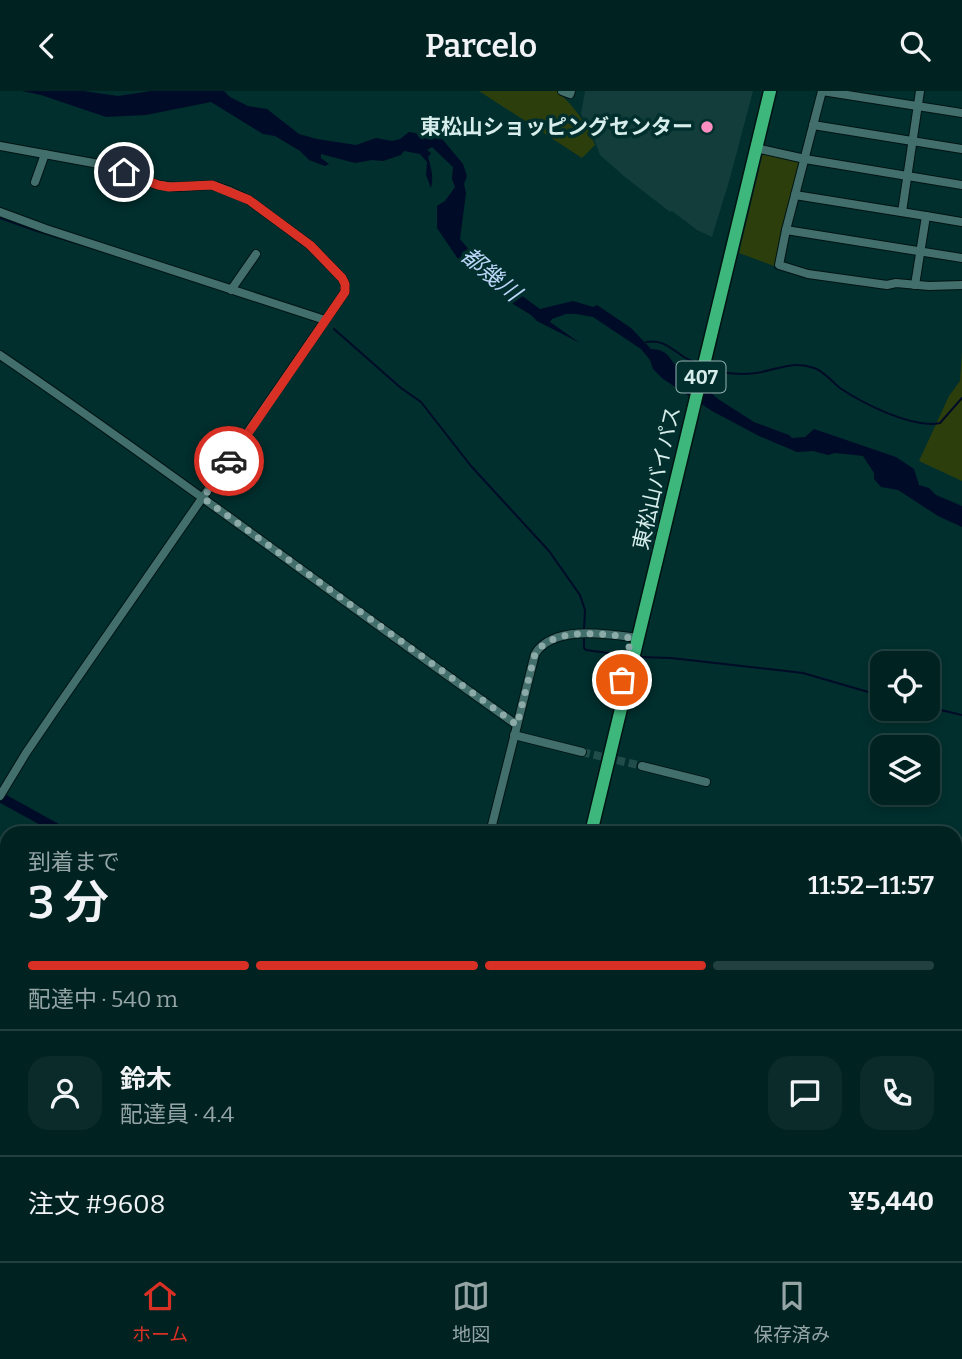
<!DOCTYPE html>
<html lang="ja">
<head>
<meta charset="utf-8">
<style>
  body { margin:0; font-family:Bitter,"Noto Sans JP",serif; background:#0a2b2a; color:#f1f3f6; height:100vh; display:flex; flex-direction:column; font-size:26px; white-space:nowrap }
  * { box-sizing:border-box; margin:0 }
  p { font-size:23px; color:#95a4a5 }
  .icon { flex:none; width:38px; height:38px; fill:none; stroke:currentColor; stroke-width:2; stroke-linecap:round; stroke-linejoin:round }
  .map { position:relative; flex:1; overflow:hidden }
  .sheet { position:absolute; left:0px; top:735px; width:962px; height:436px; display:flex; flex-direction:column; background:#002322; border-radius:21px 21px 0 0; box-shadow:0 4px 10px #0003,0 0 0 2px #224040 }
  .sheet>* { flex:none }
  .buttons { position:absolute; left:870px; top:560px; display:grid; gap:14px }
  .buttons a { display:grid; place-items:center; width:70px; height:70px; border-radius:14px; background:#002322; box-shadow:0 4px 10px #0003,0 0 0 2px #224040; font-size:35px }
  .pin { position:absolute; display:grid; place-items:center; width:60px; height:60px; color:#fff; margin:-30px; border:4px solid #fff; border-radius:50%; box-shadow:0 2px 7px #0007 }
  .courier { position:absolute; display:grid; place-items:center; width:70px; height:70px; margin:-35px; border:5px solid #d93025; border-radius:50%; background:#fff; color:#222; box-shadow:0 2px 9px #0007 }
  .summary em { font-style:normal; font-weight:600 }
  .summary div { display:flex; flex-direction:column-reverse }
  .summary { display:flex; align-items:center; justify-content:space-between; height:119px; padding:0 28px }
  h1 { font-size:46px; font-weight:600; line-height:52px }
  .bar { display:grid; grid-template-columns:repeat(4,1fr); gap:10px 7px; align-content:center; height:84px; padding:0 28px }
  .bar i { height:9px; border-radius:5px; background:#224040 }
  .bar .current { background:#d93025 }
  .bar p { grid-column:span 4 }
  .line { display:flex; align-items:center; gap:18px; padding:0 28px; border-top:2px solid #224040 }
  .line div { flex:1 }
  .round { display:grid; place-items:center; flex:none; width:74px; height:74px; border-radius:21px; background:#0a2b2a }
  header { display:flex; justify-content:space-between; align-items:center; height:91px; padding:0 28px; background:#002322; font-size:32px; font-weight:600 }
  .dock { display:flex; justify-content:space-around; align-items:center; height:98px; border-top:2px solid #224040; background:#002322; font-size:19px; color:#95a4a5 }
  .dock a { display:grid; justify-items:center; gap:4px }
  .dock .current { color:#d93025 }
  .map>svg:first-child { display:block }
  .built { fill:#123d3b }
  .green { fill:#2d3e0d }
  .water { fill:#000b27 }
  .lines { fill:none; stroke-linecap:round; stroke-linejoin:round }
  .stream { stroke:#000b27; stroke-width:2 }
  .river { stroke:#000b27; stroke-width:10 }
  .minor-tunnel { stroke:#204c4a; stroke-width:8; stroke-dasharray:8 4; stroke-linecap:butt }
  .minor-casing { stroke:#001413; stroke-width:10 }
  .major-casing { stroke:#001413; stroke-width:13 }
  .highway-casing { stroke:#001413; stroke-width:15 }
  .minor { stroke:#426e6b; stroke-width:8 }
  .major { stroke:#409a76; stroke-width:10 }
  .highway { stroke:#3eb77d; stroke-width:12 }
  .done { stroke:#8baaa8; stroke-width:7; stroke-dasharray:0 12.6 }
  .route { stroke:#d93025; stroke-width:9 }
  .poi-dot { fill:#fd8ec0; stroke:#002f2d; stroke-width:2.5 }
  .labels { text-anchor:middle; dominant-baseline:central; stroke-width:7; stroke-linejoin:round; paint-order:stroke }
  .shield { fill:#002f2d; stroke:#96b4b2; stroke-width:2 }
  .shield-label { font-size:19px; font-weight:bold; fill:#d6edeb }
  .poi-label { font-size:21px; font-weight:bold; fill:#d6edeb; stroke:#002f2d; text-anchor:end }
  .street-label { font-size:21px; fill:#d6edeb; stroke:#002f2d }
  .water-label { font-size:23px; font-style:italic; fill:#bbd5f7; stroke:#002f2d }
</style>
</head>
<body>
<header><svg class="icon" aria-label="back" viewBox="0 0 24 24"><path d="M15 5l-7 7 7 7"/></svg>Parcelo<svg class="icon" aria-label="search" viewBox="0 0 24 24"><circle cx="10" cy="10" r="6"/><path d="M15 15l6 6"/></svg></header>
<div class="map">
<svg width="962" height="1170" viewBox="0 0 962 1170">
  <rect width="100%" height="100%" fill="#002f2d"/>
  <!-- built -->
  <g class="built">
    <polygon points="585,0 753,0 730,87 712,146 697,139 672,120 670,121 625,86 600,64 593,45 581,23"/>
    <polygon points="222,1164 317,1164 317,1170 221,1170"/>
  </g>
  <!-- green -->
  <g class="green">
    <path d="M479,0H557C574,15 587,33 595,54L582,67Z"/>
    <polygon points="763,62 799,70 801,73 774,175 739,162"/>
    <polygon points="962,260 962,390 919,370 949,305 960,290"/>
  </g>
  <!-- water -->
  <path class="water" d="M22,0H83L118,5L151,0H224L230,6L248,15L267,18L299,43L317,48L356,54L376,47L392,50L400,48L409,41L430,45L443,49L463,73L467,85L464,93L466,102L460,148C482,176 511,197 540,218L573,210L593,216L597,214L631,237L651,258C674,259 668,274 683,278L718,308L754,331L789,344L792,347L805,346L814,338L896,366L914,378L919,394L929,397L936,404L962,415V436L938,425L898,399L881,396L874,388V382L863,365L835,362L828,364L813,360L797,361L759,345L712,320L663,288L653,278L650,269L641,258L593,226L576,223H566L552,228L550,231L580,252L537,230L531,224L513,213L458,168L437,137V115L445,110L455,96L452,88L453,76L432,56L427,59L431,62L428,66C431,76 434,86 431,97L426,84L427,71L420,63L404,60L401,64L383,70L372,69L355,72L321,63V67L329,73L325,75L309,69L300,60L275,45L263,43L211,11L146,24L106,26L41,4Z"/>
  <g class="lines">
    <!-- stream -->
    <g class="stream">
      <polyline points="0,127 34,139 121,166"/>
      <polyline points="334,238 401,297 421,311 471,375 549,460 580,504 585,519 584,538"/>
      <path d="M646,251C663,248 670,257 684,266C689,269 694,271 700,274"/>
      <path d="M708,277C722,283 742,284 756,282C777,279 792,269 814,277C824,280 832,291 840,297C862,312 913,338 940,332L962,307"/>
      <polyline points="584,547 584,557 586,559 630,565"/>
      <polyline points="639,566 671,567 803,582 882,605"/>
      <polyline points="928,616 962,624"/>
      <polyline points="185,1164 186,1170"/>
      <polyline points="546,1164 548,1170"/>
      <polyline points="829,1164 869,1170"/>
    </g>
    <!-- river -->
    <g class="river">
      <polyline points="0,706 65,742"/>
      <polyline points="616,1164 620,1170"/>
    </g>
    <!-- minor-tunnel -->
    <polyline class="minor-tunnel" points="582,661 642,675"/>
    <!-- minor casing -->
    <g class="minor-casing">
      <g id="minor">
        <polyline points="562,0 570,3 571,0"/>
        <polyline points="962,22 822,0 786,139 779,174 808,183 887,194 896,192 929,195 962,194"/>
        <polyline points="813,34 962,58"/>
        <polyline points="0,55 110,75 158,94 177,96 212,94 230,100 249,109 310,154 342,187 345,193 345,201 58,615 26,662 0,705"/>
        <polyline points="756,57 805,68 962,94"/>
        <polyline points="35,91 45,63"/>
        <polyline points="795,104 926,125"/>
        <polyline points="0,121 46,138 325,229"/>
        <polyline points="902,121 920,0"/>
        <polyline points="786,139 962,167"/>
        <polyline points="915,194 926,125 962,131"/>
        <polyline points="231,199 256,163"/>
        <path d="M0,264C175,383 344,512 517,634"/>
        <polyline points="514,644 582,661"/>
        <polyline points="642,675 706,691"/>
        <path d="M490,742L535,563C552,535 603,542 631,546"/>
        <polyline points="0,987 7,988"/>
        <polyline points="956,1059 962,1060"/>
        <polyline points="0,1097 7,1099"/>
        <polyline points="138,1164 138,1170"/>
        <polyline points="432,1164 459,1170"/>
        <polyline points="220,1170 220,1164"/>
        <polyline points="873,1170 875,1164"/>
      </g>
    </g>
    <!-- major casing -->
    <g class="major-casing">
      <g id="major">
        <polyline points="0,859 7,861"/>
        <polyline points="956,1159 962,1162"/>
      </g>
    </g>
    <!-- highway casing -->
    <g class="highway-casing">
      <g id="highway">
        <polyline points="591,742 770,0"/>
        <polyline points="384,1170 389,1164"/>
        <polyline points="396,1170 400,1164"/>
      </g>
    </g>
    <!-- minor -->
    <use href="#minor" class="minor"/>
    <!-- major -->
    <use href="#major" class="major"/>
    <!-- highway -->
    <use href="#highway" class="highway"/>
  </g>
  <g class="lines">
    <!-- done -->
    <path class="done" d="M229,370L203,407L517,634L535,563C552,536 603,542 631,547L622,589"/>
    <!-- route -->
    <polyline class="route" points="124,81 158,94 169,96 212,94 249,109 310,154 342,187 345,193 345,201 229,370"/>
  </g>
  <!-- markers -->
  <circle class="poi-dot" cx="707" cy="36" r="7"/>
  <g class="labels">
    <!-- shield labels -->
    <rect class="shield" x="676.5" y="270.5" width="49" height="31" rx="5"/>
    <g class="shield-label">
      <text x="701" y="286">407</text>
    </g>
    <!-- poi labels -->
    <g class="poi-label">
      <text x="693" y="36">東松山ショッピングセンター</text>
    </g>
    <!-- street labels -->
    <g class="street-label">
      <text transform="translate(657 387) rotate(-77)">東松山バイパス</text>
    </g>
    <!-- water labels -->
    <g class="water-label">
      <text transform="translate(491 183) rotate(40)">都幾川</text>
    </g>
  </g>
</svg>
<div class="buttons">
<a><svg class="icon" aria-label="locate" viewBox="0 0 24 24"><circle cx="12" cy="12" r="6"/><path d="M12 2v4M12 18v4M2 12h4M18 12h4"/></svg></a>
<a><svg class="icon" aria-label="layers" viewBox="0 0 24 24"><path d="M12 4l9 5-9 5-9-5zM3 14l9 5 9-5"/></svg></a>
</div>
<div class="pin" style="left:622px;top:589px;background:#ea580c"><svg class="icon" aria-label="bag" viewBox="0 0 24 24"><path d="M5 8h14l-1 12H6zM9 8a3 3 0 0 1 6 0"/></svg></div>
<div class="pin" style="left:124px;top:81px;background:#1f2937"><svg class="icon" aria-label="home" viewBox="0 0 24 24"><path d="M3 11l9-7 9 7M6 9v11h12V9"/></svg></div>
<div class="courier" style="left:229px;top:370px"><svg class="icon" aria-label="car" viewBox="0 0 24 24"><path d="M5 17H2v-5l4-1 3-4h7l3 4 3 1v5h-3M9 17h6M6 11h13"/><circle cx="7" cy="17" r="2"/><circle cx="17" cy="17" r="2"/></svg></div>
<section class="sheet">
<div class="summary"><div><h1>3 分</h1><p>到着まで</p></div><em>11:52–11:57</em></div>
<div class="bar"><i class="current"></i><i class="current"></i><i class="current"></i><i></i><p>配達中 · 540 m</p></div>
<div class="line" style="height:126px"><a class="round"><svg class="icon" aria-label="person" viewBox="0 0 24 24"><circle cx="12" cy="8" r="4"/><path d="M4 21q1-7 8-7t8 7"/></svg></a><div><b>鈴木</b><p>配達員 · 4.4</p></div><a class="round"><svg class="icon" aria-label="chat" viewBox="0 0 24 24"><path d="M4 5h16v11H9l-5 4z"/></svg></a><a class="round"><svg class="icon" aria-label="phone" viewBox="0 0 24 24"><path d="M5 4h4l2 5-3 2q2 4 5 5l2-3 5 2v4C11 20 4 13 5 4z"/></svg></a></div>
<div class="line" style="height:91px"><div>注文 #9608</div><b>¥5,440</b></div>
</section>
</div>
<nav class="dock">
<a class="current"><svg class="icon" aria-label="home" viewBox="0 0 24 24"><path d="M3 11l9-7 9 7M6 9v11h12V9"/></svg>ホーム</a>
<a><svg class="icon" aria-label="map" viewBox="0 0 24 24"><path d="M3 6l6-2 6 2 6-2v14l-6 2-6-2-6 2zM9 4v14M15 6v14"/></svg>地図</a>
<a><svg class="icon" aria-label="saved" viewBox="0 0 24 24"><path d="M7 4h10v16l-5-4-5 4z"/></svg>保存済み</a>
</nav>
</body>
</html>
